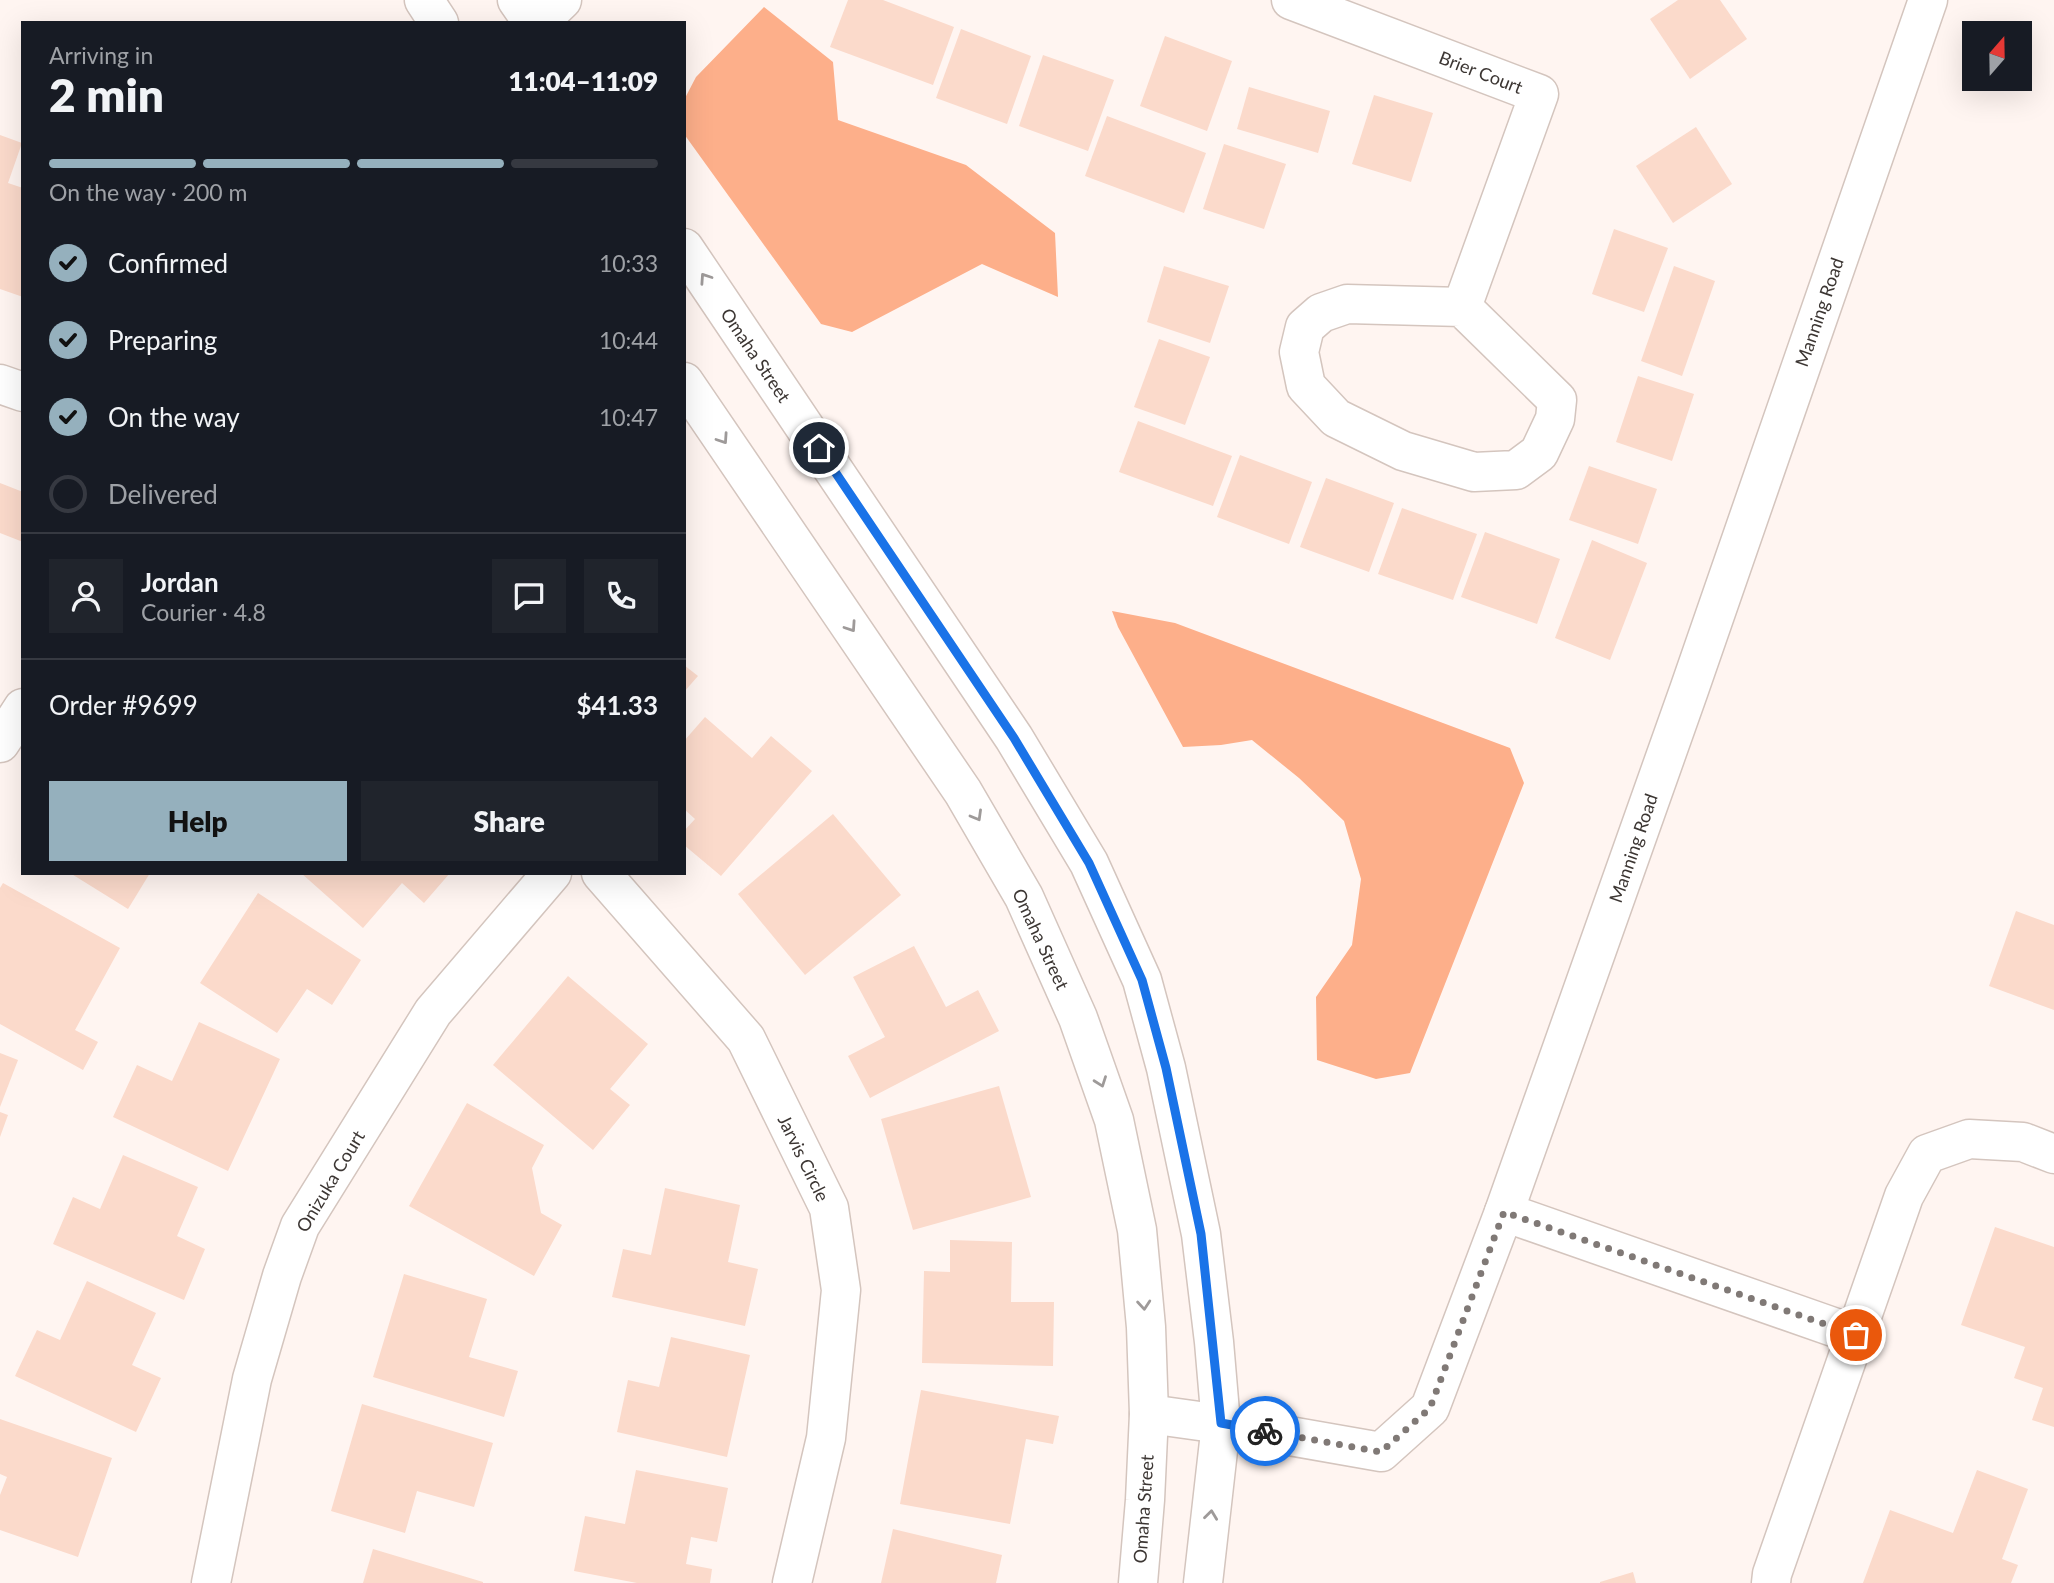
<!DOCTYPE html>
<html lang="en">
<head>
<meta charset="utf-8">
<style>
  body { margin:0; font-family:Lato,sans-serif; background:#20242c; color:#f1f3f6; height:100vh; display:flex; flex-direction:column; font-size:26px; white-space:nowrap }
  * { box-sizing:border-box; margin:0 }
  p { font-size:23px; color:#9ea1a6 }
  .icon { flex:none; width:38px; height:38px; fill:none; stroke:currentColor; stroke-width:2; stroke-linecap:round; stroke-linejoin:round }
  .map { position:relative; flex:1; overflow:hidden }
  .panel { position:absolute; left:21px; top:21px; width:665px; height:854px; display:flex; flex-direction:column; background:#171b24; border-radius:0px; box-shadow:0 7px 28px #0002 }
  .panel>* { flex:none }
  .needle { width:46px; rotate:20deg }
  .buttons { position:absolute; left:1962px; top:21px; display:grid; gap:14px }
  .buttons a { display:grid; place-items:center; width:70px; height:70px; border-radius:0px; background:#171b24; box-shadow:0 7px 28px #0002; font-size:35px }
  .pin { position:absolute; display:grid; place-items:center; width:60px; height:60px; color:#fff; margin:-30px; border:4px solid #fff; border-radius:50%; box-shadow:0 2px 7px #0007 }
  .courier { position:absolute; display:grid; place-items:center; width:70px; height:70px; margin:-35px; border:5px solid #1a73e8; border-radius:50%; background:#fff; color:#222; box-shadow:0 2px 9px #0007 }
  .headline em { font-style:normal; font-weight:800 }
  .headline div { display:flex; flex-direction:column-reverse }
  .headline { display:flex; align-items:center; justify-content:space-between; height:119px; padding:0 28px }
  h1 { font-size:46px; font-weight:800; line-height:52px }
  .bar { display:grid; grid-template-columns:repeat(4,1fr); gap:10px 7px; align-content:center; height:84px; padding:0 28px }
  .bar i { height:9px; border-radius:5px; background:#363941 }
  .bar .active { background:#95b0bd }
  .bar p { grid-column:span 4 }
  .line { display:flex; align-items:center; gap:18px; padding:0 28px; border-top:2px solid #363941 }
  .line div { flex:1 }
  .round { display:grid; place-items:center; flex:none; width:74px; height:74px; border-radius:0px; background:#20242c }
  ol { padding:0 28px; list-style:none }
  li { display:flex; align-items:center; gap:21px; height:77px }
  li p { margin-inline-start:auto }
  li .icon { padding:7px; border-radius:50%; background:#95b0bd; color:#111; stroke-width:4 }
  li:last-child { color:#9ea1a6 }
  li i { width:38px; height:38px; border:4px solid #363941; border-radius:50% }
  .action { display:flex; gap:14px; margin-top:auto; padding:14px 28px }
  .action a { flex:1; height:80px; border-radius:0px; background:#95b0bd; color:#111; font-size:28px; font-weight:800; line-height:80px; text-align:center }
  .action a+a { background:#20242c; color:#f1f3f6 }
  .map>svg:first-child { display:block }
  .water { fill:#fdaf8a }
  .building { fill:#fbdacb }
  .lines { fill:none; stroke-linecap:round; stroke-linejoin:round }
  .minor-casing { stroke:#d4c5be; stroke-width:41 }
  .major-casing { stroke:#d4c5be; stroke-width:41 }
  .minor { stroke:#fff; stroke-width:38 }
  .major { stroke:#fff; stroke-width:38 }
  .oneway { stroke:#9e9a99 }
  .done { stroke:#807976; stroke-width:7; stroke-dasharray:0 12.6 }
  .route { stroke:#1a73e8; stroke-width:9 }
  .labels { text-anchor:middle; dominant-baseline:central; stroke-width:7; stroke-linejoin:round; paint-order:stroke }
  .street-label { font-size:18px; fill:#3c3633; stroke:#fff }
</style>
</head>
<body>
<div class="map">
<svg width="2054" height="1583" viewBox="0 0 2054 1583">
  <rect width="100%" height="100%" fill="#fff5f1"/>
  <!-- water -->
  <g class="water">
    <polygon points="764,7 833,62 838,120 966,165 1055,233 1058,297 982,264 852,332 821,324 684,134 684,100 696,77"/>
    <polygon points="1112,611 1175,623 1510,748 1524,783 1410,1073 1376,1079 1317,1060 1316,997 1352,945 1361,879 1344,821 1299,778 1252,740 1221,745 1183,747 1118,627"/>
  </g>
  <!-- building -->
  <g class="building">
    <polygon points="848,0 883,0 954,27 933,85 830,47"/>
    <polygon points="1678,0 1720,0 1747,39 1690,79 1650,19"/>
    <polygon points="961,29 1031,56 1007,124 936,98"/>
    <polygon points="1165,36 1232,61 1207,131 1140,106"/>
    <polygon points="1043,55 1114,80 1088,151 1019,126"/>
    <polygon points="1249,87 1330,111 1318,153 1237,129"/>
    <polygon points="1374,95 1433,113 1411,182 1352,164"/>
    <polygon points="1107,116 1206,153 1184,213 1085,176"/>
    <polygon points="1696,127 1732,184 1673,223 1636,166"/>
    <polygon points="0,135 22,143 8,183 23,188 23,297 0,289"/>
    <polygon points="1224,144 1286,164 1264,229 1203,209"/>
    <polygon points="1614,229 1668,248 1644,312 1592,294"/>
    <polygon points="1164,266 1229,286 1210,343 1147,322"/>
    <polygon points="1674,266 1715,281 1682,376 1641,361"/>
    <polygon points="1159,339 1210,357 1185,425 1134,407"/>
    <polygon points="1638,376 1694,394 1672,461 1616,442"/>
    <polygon points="1138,421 1232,456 1213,506 1119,472"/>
    <polygon points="1240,455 1312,482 1289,544 1217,517"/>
    <polygon points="1589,466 1657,489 1638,544 1569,520"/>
    <polygon points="1326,478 1394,503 1369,572 1300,547"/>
    <polygon points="0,483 23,492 23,542 0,533"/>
    <polygon points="1402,508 1477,534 1453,600 1378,574"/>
    <polygon points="1485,532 1560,559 1537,624 1461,597"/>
    <polygon points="1592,540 1647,563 1610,660 1555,638"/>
    <polygon points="684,665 698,676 684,692"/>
    <polygon points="705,717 752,758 771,736 812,771 721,876 684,845 684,831 695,819 684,809 684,741"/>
    <polygon points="833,814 901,895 805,975 738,894"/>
    <polygon points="70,873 150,873 128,909"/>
    <polygon points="301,873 450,873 424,903 402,883 363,928"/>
    <polygon points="3,883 120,948 75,1030 98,1042 83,1070 0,1024 0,888"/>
    <polygon points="258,893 361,960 332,1005 307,989 277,1033 200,983"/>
    <polygon points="2016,911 2054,925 2054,1010 1989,986"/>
    <polygon points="914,946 946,1007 978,990 999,1031 870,1098 848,1056 885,1037 853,977"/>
    <polygon points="568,976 648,1044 610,1089 630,1105 593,1150 493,1065"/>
    <polygon points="199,1022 280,1059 228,1171 113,1117 137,1065 172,1081"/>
    <polygon points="0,1053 18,1060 0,1107"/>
    <polygon points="999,1086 1031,1197 913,1230 881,1119"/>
    <polygon points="467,1103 544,1145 532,1168 541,1213 562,1225 534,1276 409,1206"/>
    <polygon points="0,1112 8,1115 0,1137"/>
    <polygon points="123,1155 198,1187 177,1236 205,1249 184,1300 53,1244 73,1197 100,1209"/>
    <polygon points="665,1188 740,1205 728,1262 758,1269 745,1326 612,1297 623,1249 651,1255"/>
    <polygon points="1995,1227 2054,1247 2054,1427 2032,1420 2043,1388 2014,1378 2025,1347 1961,1325"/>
    <polygon points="950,1240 1012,1242 1011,1302 1054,1302 1053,1366 922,1363 924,1271 950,1272"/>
    <polygon points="404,1274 487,1299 469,1357 518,1371 504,1417 373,1377"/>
    <polygon points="87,1281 156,1313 132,1365 161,1378 136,1432 15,1376 37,1330 60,1340"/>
    <polygon points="671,1337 750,1355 727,1457 617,1432 628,1380 659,1387"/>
    <polygon points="921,1390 1059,1416 1053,1444 1026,1439 1010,1524 900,1504"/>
    <polygon points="362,1404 493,1443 474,1507 417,1491 405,1533 331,1511"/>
    <polygon points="0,1419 112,1458 78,1557 0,1530 0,1495 7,1477 0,1474"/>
    <polygon points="636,1470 728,1488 717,1542 691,1537 686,1564 712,1569 710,1583 637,1583 574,1571 585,1516 625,1524"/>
    <polygon points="1977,1470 2028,1489 2002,1559 2018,1565 2011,1583 1863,1583 1890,1510 1953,1533"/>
    <polygon points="893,1529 1002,1555 996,1583 881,1583"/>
    <polygon points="373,1549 483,1582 483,1583 363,1583"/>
    <polygon points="1633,1572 1636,1583 1600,1583 1600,1582"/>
  </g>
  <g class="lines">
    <!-- minor casing -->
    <g class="minor-casing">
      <g id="minor">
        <polyline points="1291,0 1539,94 1462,307"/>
        <polyline points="538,23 562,0"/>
        <polygon points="1347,304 1462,307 1557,400 1555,419 1539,453 1516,470 1474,472 1403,451 1336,418 1306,386 1299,352 1305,327 1321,313"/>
        <polyline points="0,384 23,392"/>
        <polyline points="0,743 23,708"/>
        <polyline points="601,873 746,1039 829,1208 841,1290 826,1438 792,1583"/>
        <polyline points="1504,1212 1856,1335"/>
        <polyline points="1149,1414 1221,1424 1381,1452 1430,1408 1504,1212 1689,690 1928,0"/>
        <polyline points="211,1583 252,1379 282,1276 300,1226 433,1012 552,873"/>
        <polyline points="1771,1583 1772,1574 1904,1196 1927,1154 1969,1139 2023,1142 2054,1154"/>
      </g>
    </g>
    <!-- major casing -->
    <g class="major-casing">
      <g id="major">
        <polyline points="424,0 439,23"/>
        <polyline points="517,0 533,23"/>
        <polyline points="684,248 1014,738 1089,863 1142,980 1166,1068 1201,1234 1214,1342 1221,1424 1203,1583"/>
        <polyline points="684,382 963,792 1024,897 1078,1018 1114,1120 1137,1230 1146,1327 1149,1414 1145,1500 1138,1583"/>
      </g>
    </g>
    <!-- minor -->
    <use href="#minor" class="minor"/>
    <!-- major -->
    <use href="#major" class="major"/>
  </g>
  <!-- one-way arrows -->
  <defs><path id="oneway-chevron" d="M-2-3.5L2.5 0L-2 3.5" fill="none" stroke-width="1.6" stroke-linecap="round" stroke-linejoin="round" transform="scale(1.75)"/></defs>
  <g class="oneway">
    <use href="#oneway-chevron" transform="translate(705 278) rotate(-124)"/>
    <use href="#oneway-chevron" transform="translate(723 439) rotate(56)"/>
    <use href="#oneway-chevron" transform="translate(851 627) rotate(56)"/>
    <use href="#oneway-chevron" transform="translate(977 816) rotate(60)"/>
    <use href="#oneway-chevron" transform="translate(1101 1082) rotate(70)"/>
    <use href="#oneway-chevron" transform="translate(1144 1305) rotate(85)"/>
    <use href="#oneway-chevron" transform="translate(1211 1515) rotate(-83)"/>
  </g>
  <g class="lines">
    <!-- done -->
    <polyline class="done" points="1265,1431 1381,1452 1430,1408 1504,1212 1856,1335"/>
    <!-- route -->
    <polyline class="route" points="819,448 1014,738 1089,863 1142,980 1166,1068 1201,1234 1221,1423 1265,1431"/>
  </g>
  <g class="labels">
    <!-- street labels -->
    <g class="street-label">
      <text transform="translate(1481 72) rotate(21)">Brier Court</text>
      <text transform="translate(1819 312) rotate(-71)">Manning Road</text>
      <text transform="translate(756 355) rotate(56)">Omaha Street</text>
      <text transform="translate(1633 848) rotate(-71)">Manning Road</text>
      <text transform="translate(1041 939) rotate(65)">Omaha Street</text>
      <text transform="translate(804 1158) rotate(64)">Jarvis Circle</text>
      <text transform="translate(330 1181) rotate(-59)">Onizuka Court</text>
      <text transform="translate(1143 1509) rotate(-86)">Omaha Street</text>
    </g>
  </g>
</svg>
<div class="buttons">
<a><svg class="needle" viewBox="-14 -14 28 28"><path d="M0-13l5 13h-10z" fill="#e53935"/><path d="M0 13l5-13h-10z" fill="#9ea1a6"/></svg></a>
</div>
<div class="pin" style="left:1856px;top:1335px;background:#ea580c"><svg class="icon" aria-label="bag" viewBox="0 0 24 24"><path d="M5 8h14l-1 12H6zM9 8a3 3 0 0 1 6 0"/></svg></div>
<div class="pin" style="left:819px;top:448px;background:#1f2937"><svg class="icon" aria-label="home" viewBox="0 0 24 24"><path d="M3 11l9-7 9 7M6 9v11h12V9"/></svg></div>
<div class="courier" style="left:1265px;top:1431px"><svg class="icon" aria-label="bike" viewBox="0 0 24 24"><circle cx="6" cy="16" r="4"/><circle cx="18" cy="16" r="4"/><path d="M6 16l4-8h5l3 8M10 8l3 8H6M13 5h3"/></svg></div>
<section class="panel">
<div class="headline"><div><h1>2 min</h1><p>Arriving in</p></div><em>11:04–11:09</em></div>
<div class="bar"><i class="active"></i><i class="active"></i><i class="active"></i><i></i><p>On the way · 200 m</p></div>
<ol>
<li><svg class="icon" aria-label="check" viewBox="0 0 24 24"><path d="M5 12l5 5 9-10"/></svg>Confirmed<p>10:33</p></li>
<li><svg class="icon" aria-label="check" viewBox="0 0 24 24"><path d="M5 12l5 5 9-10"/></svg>Preparing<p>10:44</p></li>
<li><svg class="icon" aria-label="check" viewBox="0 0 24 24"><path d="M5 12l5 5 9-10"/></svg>On the way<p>10:47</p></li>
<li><i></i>Delivered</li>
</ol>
<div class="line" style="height:126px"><a class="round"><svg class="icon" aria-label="person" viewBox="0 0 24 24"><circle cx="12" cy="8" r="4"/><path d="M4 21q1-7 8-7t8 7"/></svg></a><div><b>Jordan</b><p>Courier · 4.8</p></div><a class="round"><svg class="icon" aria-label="chat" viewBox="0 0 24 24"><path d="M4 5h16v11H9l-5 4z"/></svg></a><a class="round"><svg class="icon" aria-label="phone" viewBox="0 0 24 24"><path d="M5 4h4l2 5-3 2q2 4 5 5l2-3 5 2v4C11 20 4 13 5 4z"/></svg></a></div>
<div class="line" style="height:91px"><div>Order #9699</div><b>$41.33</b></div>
<div class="action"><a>Help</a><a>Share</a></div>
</section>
</div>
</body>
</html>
